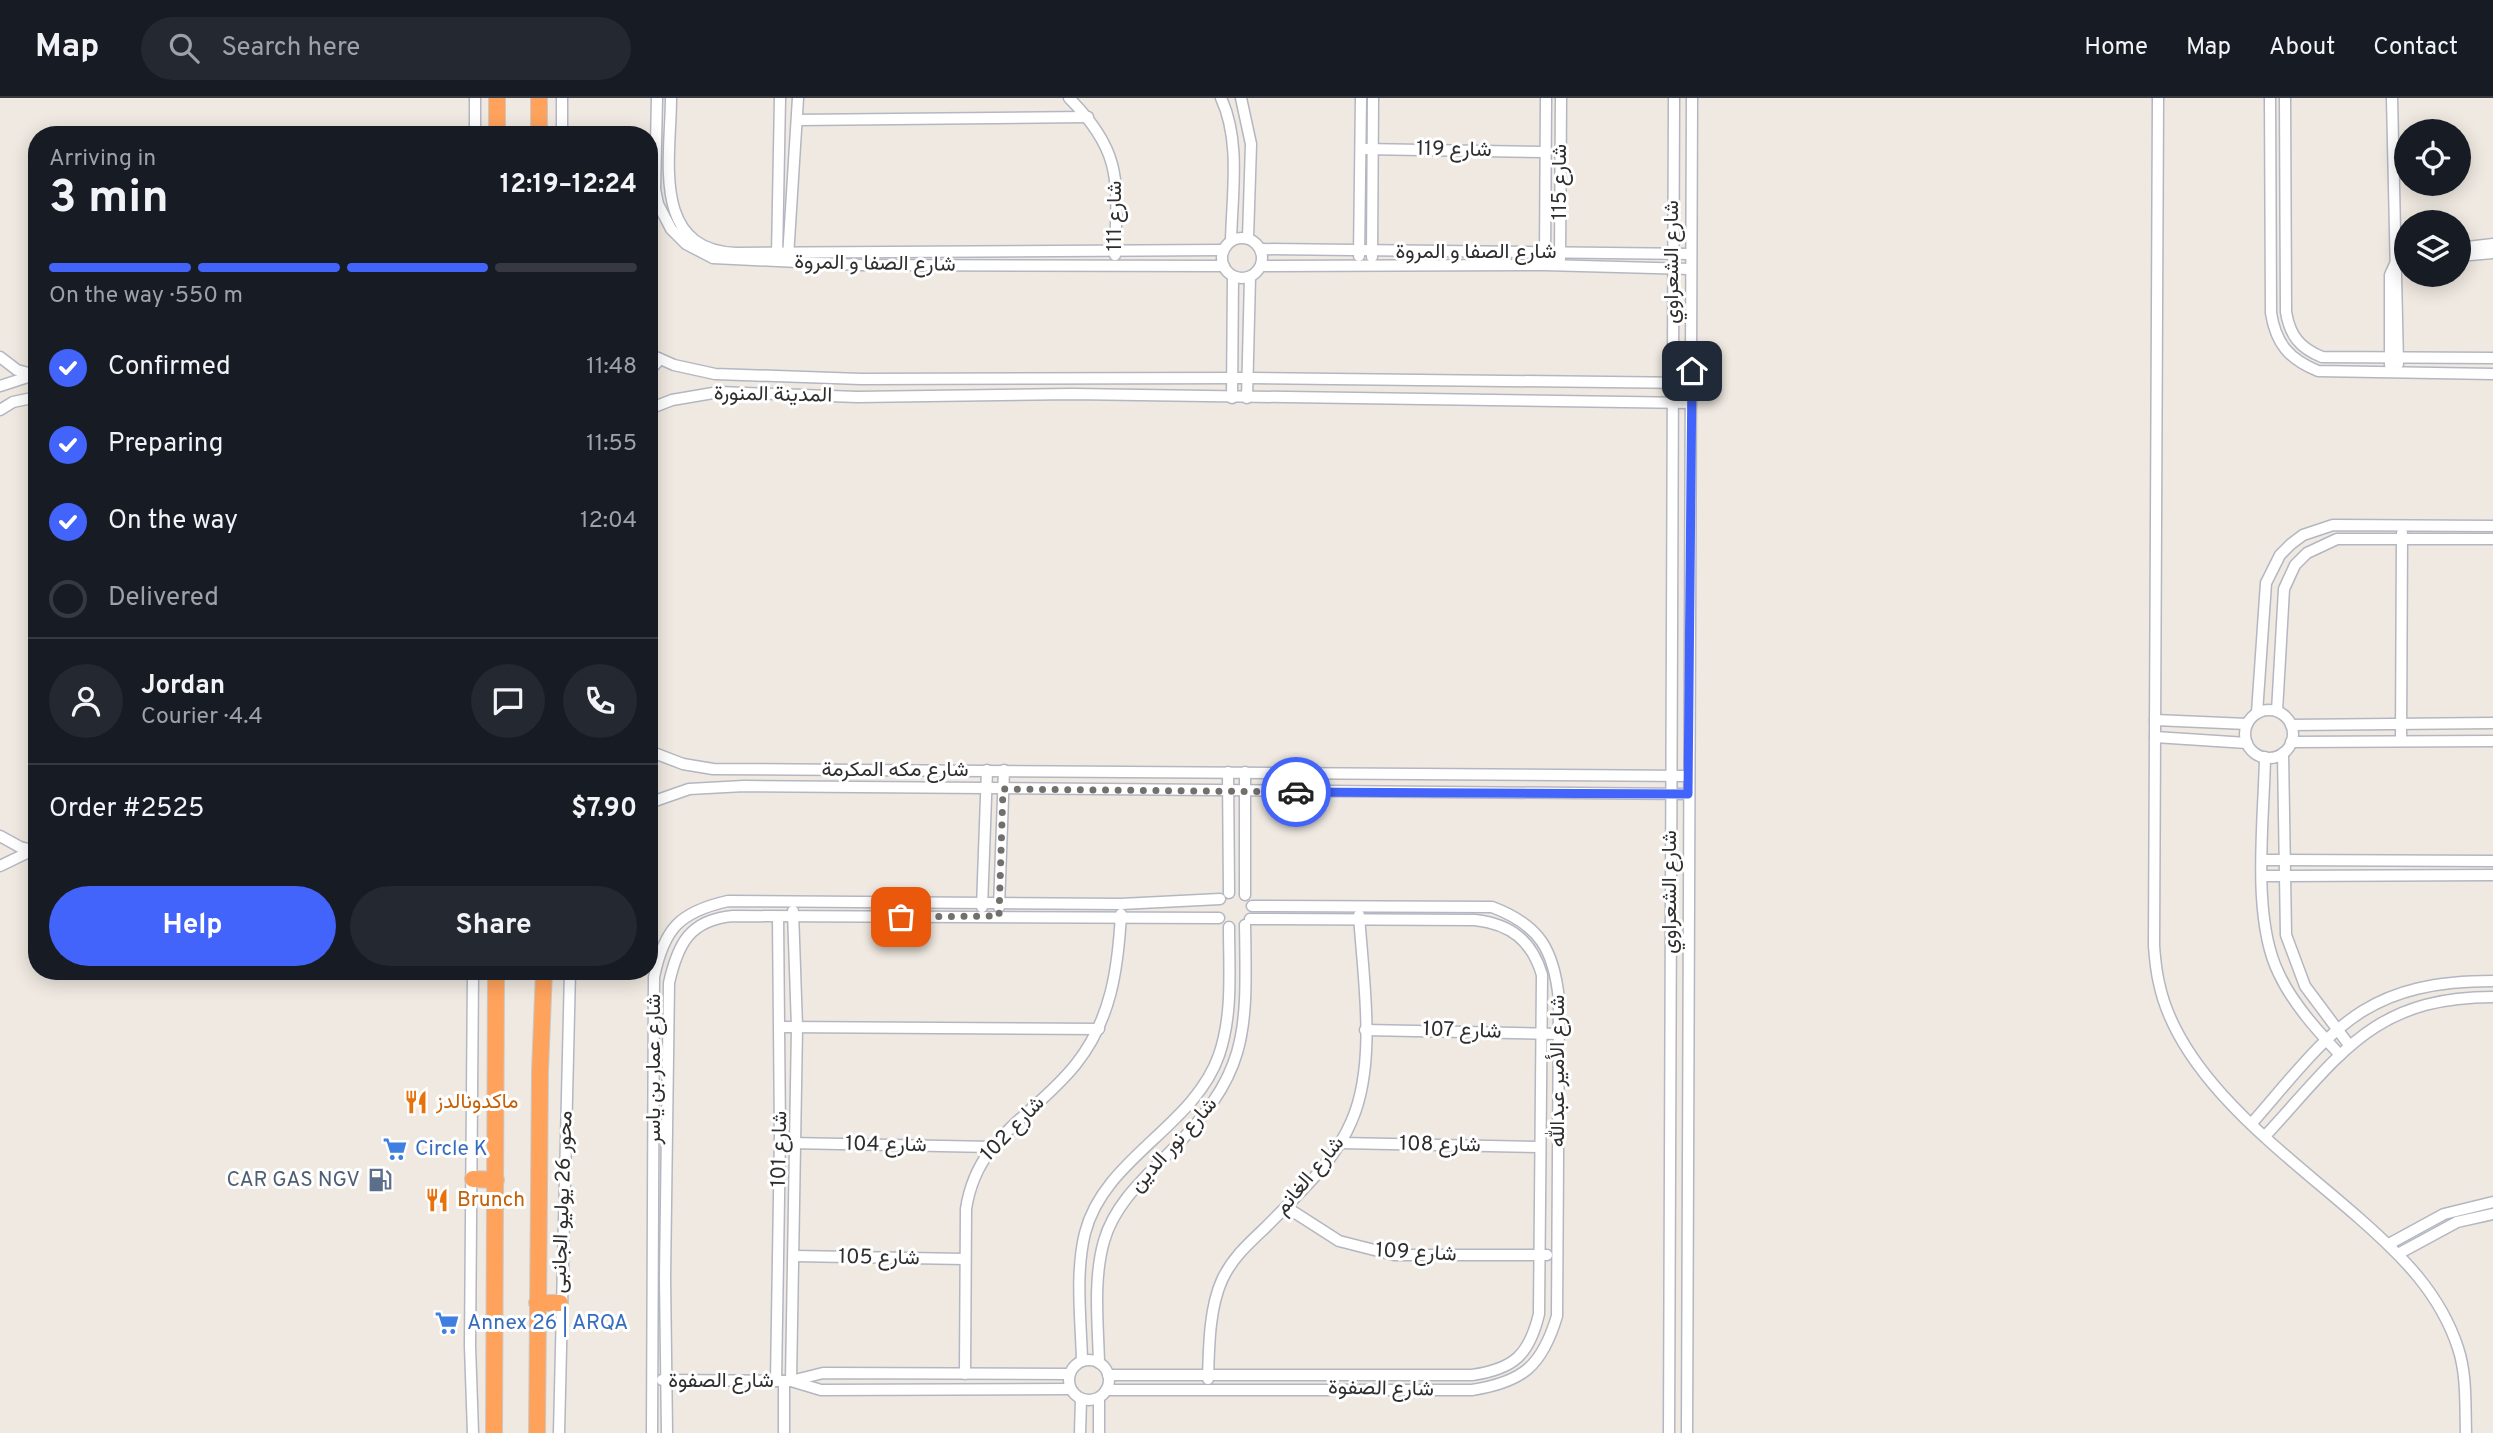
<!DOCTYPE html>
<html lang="en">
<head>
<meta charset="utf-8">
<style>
  body { margin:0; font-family:Overpass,Vazirmatn,sans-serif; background:#242831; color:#f1f3f6; height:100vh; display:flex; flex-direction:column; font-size:26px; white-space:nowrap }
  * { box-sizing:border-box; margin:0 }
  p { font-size:23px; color:#9ea1a6 }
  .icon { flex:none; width:38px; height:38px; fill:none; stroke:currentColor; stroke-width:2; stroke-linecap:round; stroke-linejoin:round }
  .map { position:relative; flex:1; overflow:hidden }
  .details { position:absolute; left:28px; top:28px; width:630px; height:854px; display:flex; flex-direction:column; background:#171b24; border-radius:28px; box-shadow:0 4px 18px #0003 }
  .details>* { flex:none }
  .controls { position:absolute; left:2394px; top:21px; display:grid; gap:14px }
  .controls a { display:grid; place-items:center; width:77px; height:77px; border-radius:50%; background:#171b24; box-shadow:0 4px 18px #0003; font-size:35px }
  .pin { position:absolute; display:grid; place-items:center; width:60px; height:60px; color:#fff; margin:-30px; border-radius:14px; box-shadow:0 4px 10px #0006 }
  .courier { position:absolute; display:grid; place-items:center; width:70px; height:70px; margin:-35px; border:5px solid #4264fb; border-radius:50%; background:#fff; color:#222; box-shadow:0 2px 9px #0007 }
  .headline em { font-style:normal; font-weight:700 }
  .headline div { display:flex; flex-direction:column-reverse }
  .headline { display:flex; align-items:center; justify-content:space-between; height:119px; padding:0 21px }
  h1 { font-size:46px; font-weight:700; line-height:52px }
  .bar { display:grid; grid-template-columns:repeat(4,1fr); gap:10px 7px; align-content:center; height:84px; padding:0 21px }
  .bar i { height:9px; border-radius:5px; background:#363941 }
  .bar .active { background:#4264fb }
  .bar p { grid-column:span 4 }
  .line { display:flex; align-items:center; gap:18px; padding:0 21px; border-top:2px solid #363941 }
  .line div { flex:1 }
  .round { display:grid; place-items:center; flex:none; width:74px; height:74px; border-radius:37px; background:#242831 }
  ol { padding:0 21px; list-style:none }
  li { display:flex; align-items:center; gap:21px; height:77px }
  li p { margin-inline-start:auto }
  li .icon { padding:7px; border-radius:50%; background:#4264fb; color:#fff; stroke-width:4 }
  li:last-child { color:#9ea1a6 }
  li i { width:38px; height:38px; border:4px solid #363941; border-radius:50% }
  .cta { display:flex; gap:14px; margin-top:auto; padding:14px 21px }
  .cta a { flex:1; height:80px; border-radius:42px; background:#4264fb; color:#fff; font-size:28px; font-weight:700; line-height:80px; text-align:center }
  .cta a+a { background:#242831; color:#f1f3f6 }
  header { display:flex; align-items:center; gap:42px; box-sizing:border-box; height:98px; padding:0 35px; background:#171b24; border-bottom:2px solid #363941 }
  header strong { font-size:33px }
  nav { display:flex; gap:38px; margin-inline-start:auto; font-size:24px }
  .search { width:490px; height:63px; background:#242831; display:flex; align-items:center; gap:18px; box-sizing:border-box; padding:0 24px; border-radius:38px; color:#9ea1a6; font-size:26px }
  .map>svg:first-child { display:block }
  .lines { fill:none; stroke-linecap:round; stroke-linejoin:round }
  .minor-casing { stroke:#b4b7c1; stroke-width:13 }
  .highway-casing { stroke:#c9c9c9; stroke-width:18 }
  .minor { stroke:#fff; stroke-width:10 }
  .highway { stroke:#ffa35c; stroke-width:16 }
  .done { stroke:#726f6d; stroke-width:7; stroke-dasharray:0 12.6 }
  .route { stroke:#4264fb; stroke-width:9 }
  .labels { text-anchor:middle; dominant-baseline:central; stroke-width:6; stroke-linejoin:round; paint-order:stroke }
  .street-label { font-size:21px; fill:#2e2e2e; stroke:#fff }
  .food-label { font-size:21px; fill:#c56008; stroke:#fff; text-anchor:start }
  .shop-label { font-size:21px; fill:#366cbe; stroke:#fff; text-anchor:start }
  .service-label { font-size:21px; fill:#4e5e75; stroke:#fff; text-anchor:end }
</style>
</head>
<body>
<header>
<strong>Map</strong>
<div class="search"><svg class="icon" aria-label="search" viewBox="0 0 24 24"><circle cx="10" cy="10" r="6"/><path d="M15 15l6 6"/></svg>Search here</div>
<nav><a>Home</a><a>Map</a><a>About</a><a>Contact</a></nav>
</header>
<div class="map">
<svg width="2493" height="1335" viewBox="0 0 2493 1335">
  <rect width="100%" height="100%" fill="#efe9e1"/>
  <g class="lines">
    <!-- minor casing -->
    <g class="minor-casing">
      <g id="minor">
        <polyline points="475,0 475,37"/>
        <polyline points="657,0 655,91 658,106 671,131 686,146 713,160 861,167 1224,168"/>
        <path d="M671,0C671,59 650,152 736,155L1223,152"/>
        <path d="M1069,0C1124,55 1117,85 1115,157"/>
        <path d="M1221,0C1241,43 1232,96 1231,143"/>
        <polyline points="1241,0 1251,46 1248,140"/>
        <path d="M2158,0L2154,848C2155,861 2156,873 2159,885C2179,982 2290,1059 2360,1121C2402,1158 2440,1195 2458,1250C2467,1277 2465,1307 2466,1335"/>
        <path d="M2270,0L2271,215C2276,246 2289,261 2318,273L2493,276"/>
        <path d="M2285,0L2286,214C2290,238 2300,250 2322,259L2493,260"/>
        <polyline points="2392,0 2398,266"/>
        <polyline points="798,22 1088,19"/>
        <polyline points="562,37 562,0"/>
        <polyline points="1363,51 1545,54"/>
        <circle cx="1242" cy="160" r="20"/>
        <polyline points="2459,150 2493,146"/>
        <polyline points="1261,151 1691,156"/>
        <polyline points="777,158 780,0"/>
        <polyline points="1359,158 1361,0"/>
        <polyline points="1545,158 1546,0"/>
        <polyline points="2459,158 2493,155"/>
        <polyline points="788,159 798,0"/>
        <polyline points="1372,159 1373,0"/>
        <polyline points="1560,161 1561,0"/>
        <polyline points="1261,168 1545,167 1691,171"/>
        <polyline points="649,256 674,267 715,276 861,281 1248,280 1692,285"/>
        <polyline points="0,259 17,272 32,276"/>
        <polyline points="2390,267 2390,177 2395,166"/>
        <polyline points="649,273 660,261"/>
        <polyline points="0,288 37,276"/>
        <polyline points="1232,300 1233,178"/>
        <polyline points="1247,300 1250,179"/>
        <polyline points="649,311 672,302 719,294 857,299 1073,296 1691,305"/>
        <polyline points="0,312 13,304 37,299"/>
        <circle cx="2269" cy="636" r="24"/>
        <polyline points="2277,613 2284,491 2295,467 2307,455 2337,441 2493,441"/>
        <polyline points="2257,615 2266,485 2280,457 2291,446 2303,437 2333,427 2493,428"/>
        <polyline points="2155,622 2247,626"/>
        <polyline points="2291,627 2493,625"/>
        <polyline points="2155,639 2247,645"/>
        <polyline points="2401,642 2402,435"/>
        <polyline points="2291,644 2493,643"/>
        <polyline points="649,653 683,666 713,671 1689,678"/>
        <polyline points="2283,655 2286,837 2305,888 2349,947"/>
        <path d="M2265,659C2264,722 2251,820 2279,876C2293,906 2318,933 2340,957"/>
        <polyline points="1228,674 1229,795"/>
        <polyline points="1245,674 1245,797"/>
        <polyline points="649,705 689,691 744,688 1688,696"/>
        <polyline points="0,738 20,749 37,753"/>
        <polyline points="2263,762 2493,763"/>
        <polyline points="0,768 31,753"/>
        <polyline points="2263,778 2493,777"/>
        <polyline points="982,809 987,672"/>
        <polyline points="999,809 1004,672"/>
        <polyline points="780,929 1099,931"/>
        <polyline points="1365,932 1559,936"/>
        <path d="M2252,1025C2332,933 2361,883 2493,883"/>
        <path d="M2266,1037C2340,957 2373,899 2493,899"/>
        <polyline points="790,1045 992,1049"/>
        <polyline points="1341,1045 1539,1049"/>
        <polyline points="1286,1109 1339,1143 1394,1157 1547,1157"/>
        <polyline points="2389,1146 2444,1116 2493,1104"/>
        <polyline points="2398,1156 2457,1124 2493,1116"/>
        <polyline points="794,1158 965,1161"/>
        <circle cx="1089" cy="1282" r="20"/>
        <path d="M1082,1263C1081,1222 1075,1175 1085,1135C1104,1060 1194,1029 1219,957C1233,916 1229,872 1229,829"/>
        <path d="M1099,1265C1098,1225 1093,1181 1104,1143C1114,1108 1141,1083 1166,1058C1249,976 1247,938 1245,827"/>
        <path d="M965,1276L966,1111C977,1038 1034,1019 1076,966C1111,922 1118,871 1121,816"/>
        <path d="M1108,1277H1472C1514,1271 1529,1257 1539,1216L1542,877C1532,843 1511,826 1475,822L1250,821"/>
        <path d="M1208,1281C1209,1249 1209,1211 1222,1182C1232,1160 1249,1145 1266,1129C1297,1097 1335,1064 1352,1022C1377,964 1363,879 1359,817"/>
        <polyline points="662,1282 791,1283 823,1275 1069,1276"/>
        <polyline points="776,1283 780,1038 778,819"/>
        <polyline points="784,1283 784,1335"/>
        <polyline points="791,1283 797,929 793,813"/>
        <polyline points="791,1283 821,1292 1070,1291"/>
        <path d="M1106,1292H1472C1523,1284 1542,1268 1557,1218L1559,902C1554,852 1540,827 1492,809L1252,808"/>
        <polyline points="473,1335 470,1248 473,873"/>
        <polyline points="559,1335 570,873"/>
        <path d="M652,1335L654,879C664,831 679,814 728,803L1121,806L1220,801"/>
        <path d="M667,1335L665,1180L669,885C678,845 690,822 733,818L1219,820"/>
        <polyline points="1080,1335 1081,1301"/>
        <polyline points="1099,1335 1099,1300"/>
        <polyline points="1669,1335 1674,0"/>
        <polyline points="1687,1335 1692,0"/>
      </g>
    </g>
    <!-- highway casing -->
    <g class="highway-casing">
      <g id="highway">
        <polyline points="539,0 539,37"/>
        <polyline points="497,37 497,0"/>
        <polyline points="473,1081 496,1082"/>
        <polyline points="537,1205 560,1205"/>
        <polyline points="494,1335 496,873"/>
        <polyline points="537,1335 540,973 544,873"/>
      </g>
    </g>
    <!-- minor -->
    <use href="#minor" class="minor"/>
    <!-- highway -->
    <use href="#highway" class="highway"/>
  </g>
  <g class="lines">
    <!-- done -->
    <polyline class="done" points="901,819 999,818 1003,691 1296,694"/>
    <!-- route -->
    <polyline class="route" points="1296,694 1688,696 1692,273"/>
  </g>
  <!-- icons -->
  <defs>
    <g id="restaurant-bare" transform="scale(1.89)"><path d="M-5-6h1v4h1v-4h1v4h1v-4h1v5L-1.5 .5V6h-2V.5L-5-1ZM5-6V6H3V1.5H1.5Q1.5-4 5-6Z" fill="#e8710a" stroke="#fff" stroke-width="2.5" paint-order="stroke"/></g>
    <g id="supermarket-bare" transform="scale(1.89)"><path d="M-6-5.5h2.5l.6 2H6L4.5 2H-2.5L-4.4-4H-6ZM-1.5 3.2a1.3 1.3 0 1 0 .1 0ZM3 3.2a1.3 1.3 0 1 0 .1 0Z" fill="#3f7fe0" stroke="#fff" stroke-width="2.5" paint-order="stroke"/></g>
    <g id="fuel-bare" transform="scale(1.89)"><path d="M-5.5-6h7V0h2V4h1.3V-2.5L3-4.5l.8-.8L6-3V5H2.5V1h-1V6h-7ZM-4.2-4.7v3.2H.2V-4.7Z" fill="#5c6f8a" stroke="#fff" stroke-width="2.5" paint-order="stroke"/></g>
  </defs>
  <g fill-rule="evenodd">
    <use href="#restaurant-bare" x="416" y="1004"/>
    <use href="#supermarket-bare" x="395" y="1051"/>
    <use href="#fuel-bare" x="380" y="1082"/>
    <use href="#restaurant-bare" x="437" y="1102"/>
    <use href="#supermarket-bare" x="447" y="1225"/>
  </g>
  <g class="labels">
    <!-- street labels -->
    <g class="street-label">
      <text transform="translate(1454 52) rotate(1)">شارع 119</text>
      <text transform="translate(1560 84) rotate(-90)">شارع 115</text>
      <text transform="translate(1115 118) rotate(-90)">شارع 111</text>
      <text x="1476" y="154">شارع الصفا و المروة</text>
      <text transform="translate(1672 164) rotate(-90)">شارع الشعراوي</text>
      <text transform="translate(875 166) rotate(1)">شارع الصفا و المروة</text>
      <text transform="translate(773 297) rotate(1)">المدينة المنورة</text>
      <text x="895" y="672">شارع مكه المكرمة</text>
      <text transform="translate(1670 794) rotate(-90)">شارع الشعراوي</text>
      <text transform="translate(1462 933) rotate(2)">شارع 107</text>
      <text transform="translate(654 971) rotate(-90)">شارع عمار بن ياسر</text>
      <text transform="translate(1558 973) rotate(-90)">شارع الأمير عبدالله</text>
      <text transform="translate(1013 1031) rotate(-46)">شارع 102</text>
      <text transform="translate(886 1047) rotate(1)">شارع 104</text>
      <text transform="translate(1174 1047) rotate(-48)">شارع نور الدين</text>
      <text transform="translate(1440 1047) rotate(1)">شارع 108</text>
      <text transform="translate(780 1051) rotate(-89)">شارع 101</text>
      <text transform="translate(1310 1078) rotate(-50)">شارع الغانم</text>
      <text transform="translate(563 1104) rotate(-88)">محور 26 يوليو الجانبى</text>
      <text transform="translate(1416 1155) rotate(3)">شارع 109</text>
      <text transform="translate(879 1160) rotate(1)">شارع 105</text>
      <text x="721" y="1283">شارع الصفوة</text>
      <text transform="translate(1381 1291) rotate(1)">شارع الصفوة</text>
    </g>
    <!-- food labels -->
    <g class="food-label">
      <text x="436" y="1004">ماكدونالدز</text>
      <text x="457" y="1102">Brunch</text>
    </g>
    <!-- shop labels -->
    <g class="shop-label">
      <text x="415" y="1051">Circle K</text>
      <text x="467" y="1225">Annex 26 | ARQA</text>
    </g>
    <!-- service labels -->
    <g class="service-label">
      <text x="360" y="1082">CAR GAS NGV</text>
    </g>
  </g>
</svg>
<div class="controls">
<a><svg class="icon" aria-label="locate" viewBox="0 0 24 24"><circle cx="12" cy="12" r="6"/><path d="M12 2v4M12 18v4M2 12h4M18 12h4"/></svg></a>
<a><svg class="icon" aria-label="layers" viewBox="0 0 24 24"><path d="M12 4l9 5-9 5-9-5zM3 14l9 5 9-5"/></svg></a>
</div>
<div class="pin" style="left:901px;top:819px;background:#ea580c"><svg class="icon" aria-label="bag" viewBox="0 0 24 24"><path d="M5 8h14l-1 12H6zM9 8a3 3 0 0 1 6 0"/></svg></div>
<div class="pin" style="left:1692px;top:273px;background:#1f2937"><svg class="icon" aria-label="home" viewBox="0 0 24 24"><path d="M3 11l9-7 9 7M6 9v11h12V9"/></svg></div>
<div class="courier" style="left:1296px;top:694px"><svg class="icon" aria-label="car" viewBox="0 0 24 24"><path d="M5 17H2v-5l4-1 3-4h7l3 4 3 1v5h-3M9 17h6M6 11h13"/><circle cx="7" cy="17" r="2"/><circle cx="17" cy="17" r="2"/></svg></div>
<section class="details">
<div class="headline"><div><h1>3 min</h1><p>Arriving in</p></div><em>12:19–12:24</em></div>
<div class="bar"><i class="active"></i><i class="active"></i><i class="active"></i><i></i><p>On the way · 550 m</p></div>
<ol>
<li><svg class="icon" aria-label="check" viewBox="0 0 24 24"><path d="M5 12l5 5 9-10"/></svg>Confirmed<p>11:48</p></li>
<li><svg class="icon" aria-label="check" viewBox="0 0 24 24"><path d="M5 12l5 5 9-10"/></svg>Preparing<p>11:55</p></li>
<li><svg class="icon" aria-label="check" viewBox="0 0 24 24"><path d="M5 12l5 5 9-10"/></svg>On the way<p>12:04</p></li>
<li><i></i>Delivered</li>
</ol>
<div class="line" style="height:126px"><a class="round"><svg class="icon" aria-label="person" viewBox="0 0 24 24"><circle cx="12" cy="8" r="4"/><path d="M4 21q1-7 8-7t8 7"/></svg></a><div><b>Jordan</b><p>Courier · 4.4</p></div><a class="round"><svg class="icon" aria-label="chat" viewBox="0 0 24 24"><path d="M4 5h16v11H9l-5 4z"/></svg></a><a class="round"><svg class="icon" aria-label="phone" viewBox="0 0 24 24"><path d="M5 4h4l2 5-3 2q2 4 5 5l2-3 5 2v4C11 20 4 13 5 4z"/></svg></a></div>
<div class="line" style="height:91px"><div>Order #2525</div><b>$7.90</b></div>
<div class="cta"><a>Help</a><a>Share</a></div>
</section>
</div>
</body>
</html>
